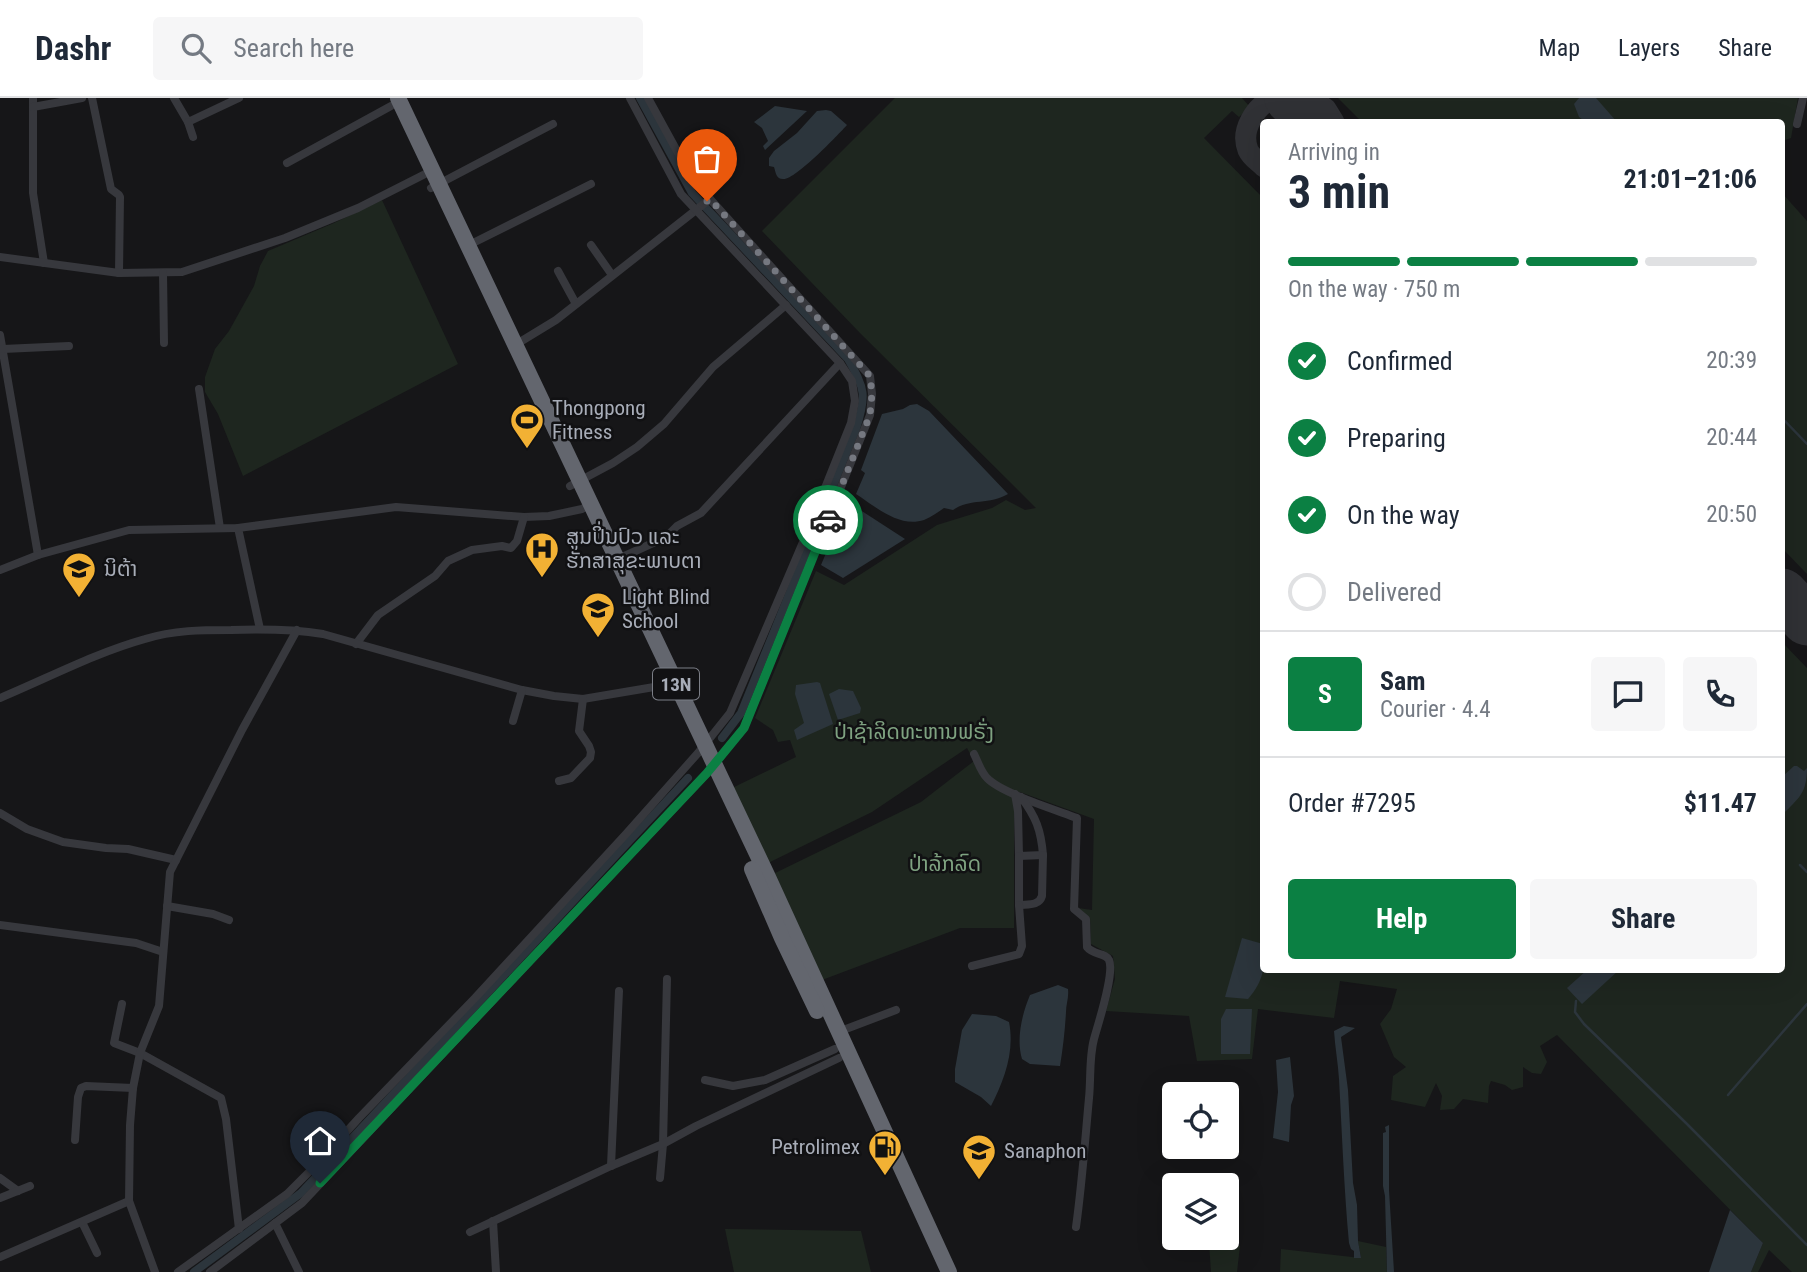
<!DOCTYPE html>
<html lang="en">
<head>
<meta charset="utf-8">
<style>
  body { margin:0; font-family:"Roboto Condensed","Noto Sans Lao",sans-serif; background:#f6f6f7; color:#1f2937; height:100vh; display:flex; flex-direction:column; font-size:26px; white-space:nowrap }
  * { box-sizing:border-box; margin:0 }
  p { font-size:23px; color:#747a83 }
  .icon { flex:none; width:38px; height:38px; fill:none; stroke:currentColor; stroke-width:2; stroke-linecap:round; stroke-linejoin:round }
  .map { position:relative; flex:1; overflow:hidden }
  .sheet { position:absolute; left:1260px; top:21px; width:525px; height:854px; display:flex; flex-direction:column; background:#fff; border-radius:7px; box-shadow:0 7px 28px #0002 }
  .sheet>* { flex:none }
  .buttons { position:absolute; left:1162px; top:984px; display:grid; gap:14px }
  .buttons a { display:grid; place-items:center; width:77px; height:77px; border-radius:7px; background:#fff; box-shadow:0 7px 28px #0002; font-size:35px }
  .pin { position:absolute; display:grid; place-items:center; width:60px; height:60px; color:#fff; margin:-72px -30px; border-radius:50% 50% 50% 0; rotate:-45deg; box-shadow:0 0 7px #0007 }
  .pin .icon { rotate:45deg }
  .courier { position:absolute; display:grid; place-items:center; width:70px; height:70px; margin:-35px; border:5px solid #0b8043; border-radius:50%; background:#fff; color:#222; box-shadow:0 2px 9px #0007 }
  .headline em { font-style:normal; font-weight:700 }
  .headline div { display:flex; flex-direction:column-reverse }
  .headline { display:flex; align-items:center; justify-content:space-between; height:119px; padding:0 28px }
  h1 { font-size:46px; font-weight:700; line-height:52px }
  .bar { display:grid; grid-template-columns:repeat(4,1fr); gap:10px 7px; align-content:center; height:84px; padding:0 28px }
  .bar i { height:9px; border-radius:5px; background:#e0e1e3 }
  .bar .current { background:#0b8043 }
  .bar p { grid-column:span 4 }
  .line { display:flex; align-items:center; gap:18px; padding:0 28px; border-top:2px solid #e0e1e3 }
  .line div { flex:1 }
  .round { display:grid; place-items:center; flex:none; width:74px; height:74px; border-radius:7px; background:#f6f6f7 }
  ol { padding:0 28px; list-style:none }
  li { display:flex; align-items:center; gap:21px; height:77px }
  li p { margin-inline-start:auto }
  li .icon { padding:7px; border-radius:50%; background:#0b8043; color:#fff; stroke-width:4 }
  li:last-child { color:#747a83 }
  li i { width:38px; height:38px; border:4px solid #e0e1e3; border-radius:50% }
  .cta { display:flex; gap:14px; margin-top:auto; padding:14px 28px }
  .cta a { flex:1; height:80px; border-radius:7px; background:#0b8043; color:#fff; font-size:28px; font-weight:700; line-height:80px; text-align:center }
  .cta a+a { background:#f6f6f7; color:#1f2937 }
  header { display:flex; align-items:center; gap:42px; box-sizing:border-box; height:98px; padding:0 35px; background:#fff; border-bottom:2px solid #e0e1e3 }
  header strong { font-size:33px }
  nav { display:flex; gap:38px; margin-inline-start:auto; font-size:24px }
  .search { width:490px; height:63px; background:#f6f6f7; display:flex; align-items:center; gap:18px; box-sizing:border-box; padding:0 24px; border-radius:7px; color:#747a83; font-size:26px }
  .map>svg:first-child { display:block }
  .green { fill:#1e261f }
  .water { fill:#2c353c }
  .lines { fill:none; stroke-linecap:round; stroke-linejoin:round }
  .stream { stroke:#2c353c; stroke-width:2.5 }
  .canal { stroke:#2c353c; stroke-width:8 }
  .taxiway { stroke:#303135; stroke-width:21 }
  .runway { stroke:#303135; stroke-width:51 }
  .street { stroke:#37383d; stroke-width:8 }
  .highway { stroke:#63666e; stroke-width:16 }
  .done { stroke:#757880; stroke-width:7; stroke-dasharray:0 12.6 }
  .route { stroke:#0b8043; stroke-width:9 }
  .labels { text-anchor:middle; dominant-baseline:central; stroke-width:5; stroke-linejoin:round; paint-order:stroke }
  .shield { fill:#111113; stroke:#7b7e86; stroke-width:2 }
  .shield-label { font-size:19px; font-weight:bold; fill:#a8adb8 }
  .poi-label { font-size:21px; fill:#a8adb8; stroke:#111113; text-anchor:start }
  .park-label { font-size:21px; fill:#7fa381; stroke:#111113 }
</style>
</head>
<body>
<header>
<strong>Dashr</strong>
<div class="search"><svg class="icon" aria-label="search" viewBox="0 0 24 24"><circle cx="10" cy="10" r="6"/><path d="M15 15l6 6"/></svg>Search here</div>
<nav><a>Map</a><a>Layers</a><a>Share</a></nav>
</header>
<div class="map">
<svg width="1807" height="1174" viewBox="0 0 1807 1174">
  <rect width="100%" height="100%" fill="#161618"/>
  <!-- green -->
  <g class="green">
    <polygon points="895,0 1242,0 1250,9 1239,19 1232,13 1204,40 1263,100 1264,872 1782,872 1782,544 1807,570 1807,1174 1792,1174 1769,1152 1758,1174 1751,1174 1763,1145 1557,937 1540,948 1547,964 1541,976 1532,975 1523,969 1523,989 1512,992 1505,987 1491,983 1489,988 1488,1005 1463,1001 1454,1011 1440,1012 1442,998 1436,985 1425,1009 1391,1002 1393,978 1406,969 1394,959 1380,926 1391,911 1397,891 1340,883 1334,920 1258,911 1252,961 1197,963 1189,918 1106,913 1115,881 1113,858 1091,846 1090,820 1078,810 1092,812 1094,721 1020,694 1014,699 1014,830 960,830 822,882 771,777 921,704 974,663 967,650 872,714 766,766 730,691 796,659 790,642 778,644 773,632 755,620 816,473 844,487 937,427 992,410 1006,402 1025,412 1036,410 860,235 762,133"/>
    <polygon points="1338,0 1798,0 1791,40 1782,43 1782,24 1362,24"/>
    <polygon points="1782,95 1807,123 1807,476 1782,450"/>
    <polygon points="382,102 458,266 243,378 218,316 205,294 205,279 215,251 229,233 254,188 260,168 268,153 334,125"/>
    <polygon points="725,1131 861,1133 871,1174 734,1174"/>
    <polygon points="1358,1143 1386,1149 1387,1174 1280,1174 1281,1151 1361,1160"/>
    <polygon points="1209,1145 1240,1148 1237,1174 1211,1174"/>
  </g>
  <!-- water -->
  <g class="water">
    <polygon points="1579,0 1596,0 1617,24 1586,24 1579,19 1574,6"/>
    <polygon points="775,8 807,13 765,52 763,48 768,43 762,30 754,24"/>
    <path d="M826,12L831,13L847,27C838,37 794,83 783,81C776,81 776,75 774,69L769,68V60L774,53L797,35L817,13Z"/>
    <path d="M917,306L929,313L1008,396C990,407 970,400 953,412L944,410C938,414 931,419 924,422C899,430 876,409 856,396L865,375L861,372L882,316L903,311L910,307Z"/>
    <polygon points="851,406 905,441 843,480 821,467 843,415"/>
    <polygon points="817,584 820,585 833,626 797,642 794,632 804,625 795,596 796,587"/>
    <polygon points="839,591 853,593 861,610 860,615 838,622 829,596"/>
    <path d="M1794,668H1797L1804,673L1807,670C1807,695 1799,700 1782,717V679Z"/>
    <path d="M1242,840L1263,846C1265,870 1264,882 1248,901L1225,899Z"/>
    <polygon points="1587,872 1619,872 1582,906 1567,890"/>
    <path d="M1058,887L1068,891C1069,900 1066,906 1066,914C1065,932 1063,950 1060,968L1030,966L1022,961C1016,941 1022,916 1030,897Z"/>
    <polygon points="1226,911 1252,911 1250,956 1221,956 1221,921"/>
    <path d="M972,916L996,918L1009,924C1015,954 1004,982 991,1008L981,999L955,984V971L962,932Z"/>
    <path d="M1344,928L1355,930L1341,939L1348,992L1353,1085L1357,1107L1358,1143L1361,1160H1354V1153L1351,1151L1349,1145C1344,1090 1342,1036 1339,981C1338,965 1335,949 1334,933Z"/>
    <polygon points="1290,959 1294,998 1291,1007 1289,1044 1273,1040 1278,994 1276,962"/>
    <polygon points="1389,1027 1389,1092 1394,1174 1387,1174 1385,1098 1383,1088 1383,1035 1386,1034 1385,1029"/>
    <polygon points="1730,1112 1763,1145 1751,1174 1709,1174"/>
  </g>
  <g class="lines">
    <!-- stream -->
    <g class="stream">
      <polyline points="1782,320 1807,346"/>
      <polyline points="1800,767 1807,774"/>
      <polyline points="1576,903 1575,914 1584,926 1687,1026 1807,1147"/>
      <polyline points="1728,997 1807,906"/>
    </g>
    <!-- canal -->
    <g class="canal">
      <path d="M640,0L692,95L848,261C865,291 867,297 856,331L741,615L722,640"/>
      <polyline points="194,1174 301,1095 688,680"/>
    </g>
    <!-- taxiway -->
    <g class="taxiway">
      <polyline points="1311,0 1326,11 1334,24"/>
      <path d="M1264,69C1259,64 1251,59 1248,52C1240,32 1255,9 1273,0"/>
    </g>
    <!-- runway -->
    <g class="runway">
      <polyline points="1290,0 1314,24"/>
      <polyline points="1782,496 1807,522"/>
    </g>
    <!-- street -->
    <g class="street">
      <polyline points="33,0 33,95 44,165"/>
      <polyline points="92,0 111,91 119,97 120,99 119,175"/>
      <polyline points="174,0 188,24 239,0"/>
      <polyline points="33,9 82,0"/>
      <polyline points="188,24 193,39"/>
      <polyline points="1797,26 1803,0"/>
      <polyline points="287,65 391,8"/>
      <polyline points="431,90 553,26"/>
      <polyline points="469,147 591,86"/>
      <polyline points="591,147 612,177"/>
      <polyline points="0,159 119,175 182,174 285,140 358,110 433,72"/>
      <polyline points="558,173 576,206"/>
      <polyline points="163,175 164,245"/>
      <polyline points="0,237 38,457"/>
      <polyline points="515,247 556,222 710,101"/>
      <polyline points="3,251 69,248"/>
      <polyline points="199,291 220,430"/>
      <polyline points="570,388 613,365 637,349 664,326 713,269 786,207"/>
      <polyline points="238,430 260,531"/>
      <polyline points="618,461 666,439 677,428 701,415 840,265"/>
      <polyline points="0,472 38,457 129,432 238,430 396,409 524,419 549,418 582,411 591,406"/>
      <polyline points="356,546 378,517 435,478 448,463 472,452 502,448 511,450 517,443 524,419"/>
      <path d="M0,600C48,580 95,555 145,541C174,532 202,532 231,532C262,531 292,531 323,536L522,592L554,598L583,601L666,587"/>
      <polyline points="513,623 522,592"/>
      <path d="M974,656C978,664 981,674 987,680C1001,695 1056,712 1077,720L1074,811L1086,821L1087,849C1093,857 1106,855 1109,862C1115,875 1098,926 1094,941C1089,959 1091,981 1089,1000C1085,1043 1082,1086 1076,1129"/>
      <polyline points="559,683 571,680 590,660 591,654 589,648 579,633 583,601"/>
      <path d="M1015,696L1018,713L1019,758L1043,757C1041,732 1036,719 1021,699"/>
      <polyline points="0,715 27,731 63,744 106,750 128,751 176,762"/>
      <path d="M1019,758V807C1028,806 1039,808 1042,798L1043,757"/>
      <polyline points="167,808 213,816 229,822"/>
      <polyline points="0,827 136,845 163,854"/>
      <polyline points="972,868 1019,856 1022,848 1019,807"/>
      <polyline points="122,906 114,945 140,955 221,1000 226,1021 239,1131"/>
      <polyline points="838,934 896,912"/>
      <polyline points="705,982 733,988 765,982 835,951"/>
      <polyline points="75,1042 78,999 81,990 86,988 133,990"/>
      <polyline points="611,1068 619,893"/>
      <polyline points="0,1080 18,1093"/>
      <polyline points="660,1080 663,1046 667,881"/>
      <polyline points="0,1100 30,1088"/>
      <polyline points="493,1123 496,1174"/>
      <polyline points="82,1124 97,1155"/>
      <polyline points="275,1125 299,1174"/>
      <polyline points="470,1134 611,1068 663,1046 696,1028 839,960"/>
      <polyline points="0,1159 129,1103"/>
      <polyline points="155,1174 129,1103 130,1027 133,990 140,955 159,908 170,774 242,632 297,532"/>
      <polyline points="178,1174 287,1096 318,1065 359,1020 475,900 626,736 698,655 730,615 809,430 851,325 855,303 852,283 840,265 681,96 630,0"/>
      <polyline points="210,1174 302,1105 707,675 744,630 870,317 872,296 870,278 710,101 689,75 648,0"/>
    </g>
    <!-- highway -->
    <g class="highway">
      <polyline points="398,0 767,777 949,1174"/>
      <polyline points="752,771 782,840 817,913"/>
    </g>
  </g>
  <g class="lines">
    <!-- done -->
    <polyline class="done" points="707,103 710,101 870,278 872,296 870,317 828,422"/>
    <!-- route -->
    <polyline class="route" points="320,1085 707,675 744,630 828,422"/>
  </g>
  <!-- icons -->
  <defs>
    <g id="stadium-pin" transform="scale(1.75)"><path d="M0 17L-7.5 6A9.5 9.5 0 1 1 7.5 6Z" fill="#f2b134" stroke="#111113"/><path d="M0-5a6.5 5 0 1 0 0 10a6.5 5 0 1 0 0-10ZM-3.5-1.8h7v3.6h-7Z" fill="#111"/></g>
    <g id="hospital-pin" transform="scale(1.75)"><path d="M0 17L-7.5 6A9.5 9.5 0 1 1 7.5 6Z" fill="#f2b134" stroke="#111113"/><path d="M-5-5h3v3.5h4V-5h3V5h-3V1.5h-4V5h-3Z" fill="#111"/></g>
    <g id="school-pin" transform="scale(1.75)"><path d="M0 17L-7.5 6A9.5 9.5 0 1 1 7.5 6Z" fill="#f2b134" stroke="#111113"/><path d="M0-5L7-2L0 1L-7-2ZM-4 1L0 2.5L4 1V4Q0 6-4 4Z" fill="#111"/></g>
    <g id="fuel-pin" transform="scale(1.75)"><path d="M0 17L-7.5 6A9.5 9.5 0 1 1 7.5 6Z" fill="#f2b134" stroke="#111113"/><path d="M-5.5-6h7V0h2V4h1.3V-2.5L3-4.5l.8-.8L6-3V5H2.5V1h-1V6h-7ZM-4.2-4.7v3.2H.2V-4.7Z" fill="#111"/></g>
  </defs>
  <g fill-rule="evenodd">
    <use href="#stadium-pin" x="527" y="322"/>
    <use href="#hospital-pin" x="542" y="451"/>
    <use href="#school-pin" x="79" y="471"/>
    <use href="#school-pin" x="598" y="511"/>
    <use href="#fuel-pin" x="885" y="1049"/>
    <use href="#school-pin" x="979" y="1053"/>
  </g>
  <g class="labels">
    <!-- shield labels -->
    <rect class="shield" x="653" y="570.5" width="46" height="31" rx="5"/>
    <g class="shield-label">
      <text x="676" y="586">13N</text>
    </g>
    <!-- poi labels -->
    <g class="poi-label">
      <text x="552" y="310">Thongpong<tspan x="552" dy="24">Fitness</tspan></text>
      <text x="566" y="439">ສູນປິ່ນປົວ ແລະ<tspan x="566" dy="24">ຮັກສາສຸຂະພາບຕາ</tspan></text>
      <text x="104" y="471">ນິຕ້າ</text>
      <text x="622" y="499">Light Blind<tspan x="622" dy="24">School</tspan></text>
      <text x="860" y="1049" text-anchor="end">Petrolimex</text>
      <text x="1004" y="1053">Sanaphon</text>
    </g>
    <!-- park labels -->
    <g class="park-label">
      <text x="914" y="634">ປ່າຊ້າລິດທະຫານຟຣັ່ງ</text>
      <text x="945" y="766">ປ່າລ້ກລົດ</text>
    </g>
  </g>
</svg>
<div class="buttons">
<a><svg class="icon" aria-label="locate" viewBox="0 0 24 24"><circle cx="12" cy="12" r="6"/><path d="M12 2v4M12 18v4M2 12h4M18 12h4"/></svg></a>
<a><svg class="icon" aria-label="layers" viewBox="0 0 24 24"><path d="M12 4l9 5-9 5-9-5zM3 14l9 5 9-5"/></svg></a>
</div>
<div class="pin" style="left:707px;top:103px;background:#ea580c"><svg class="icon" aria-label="bag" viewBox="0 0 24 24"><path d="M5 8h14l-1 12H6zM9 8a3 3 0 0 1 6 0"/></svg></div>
<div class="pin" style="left:320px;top:1085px;background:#1f2937"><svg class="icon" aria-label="home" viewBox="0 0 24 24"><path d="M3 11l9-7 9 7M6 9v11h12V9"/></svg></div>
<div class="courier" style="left:828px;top:422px"><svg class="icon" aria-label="car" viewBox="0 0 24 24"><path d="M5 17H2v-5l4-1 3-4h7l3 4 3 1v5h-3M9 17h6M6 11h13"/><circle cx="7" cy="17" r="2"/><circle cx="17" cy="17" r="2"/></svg></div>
<section class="sheet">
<div class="headline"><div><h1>3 min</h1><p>Arriving in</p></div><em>21:01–21:06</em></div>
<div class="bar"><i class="current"></i><i class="current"></i><i class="current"></i><i></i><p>On the way · 750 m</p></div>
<ol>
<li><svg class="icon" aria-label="check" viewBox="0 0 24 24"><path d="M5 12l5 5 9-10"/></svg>Confirmed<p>20:39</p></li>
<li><svg class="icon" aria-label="check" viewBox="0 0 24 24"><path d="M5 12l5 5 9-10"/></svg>Preparing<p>20:44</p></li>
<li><svg class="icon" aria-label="check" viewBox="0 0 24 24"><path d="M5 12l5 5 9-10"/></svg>On the way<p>20:50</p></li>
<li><i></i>Delivered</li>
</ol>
<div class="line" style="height:126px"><b class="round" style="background:#0b8043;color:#fff">S</b><div><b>Sam</b><p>Courier · 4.4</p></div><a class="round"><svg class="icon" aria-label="chat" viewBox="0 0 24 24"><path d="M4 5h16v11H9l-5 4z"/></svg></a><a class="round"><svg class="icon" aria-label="phone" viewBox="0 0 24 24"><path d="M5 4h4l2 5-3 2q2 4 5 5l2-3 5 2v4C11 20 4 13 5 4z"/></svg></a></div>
<div class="line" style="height:91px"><div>Order #7295</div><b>$11.47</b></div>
<div class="cta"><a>Help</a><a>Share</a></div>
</section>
</div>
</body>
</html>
